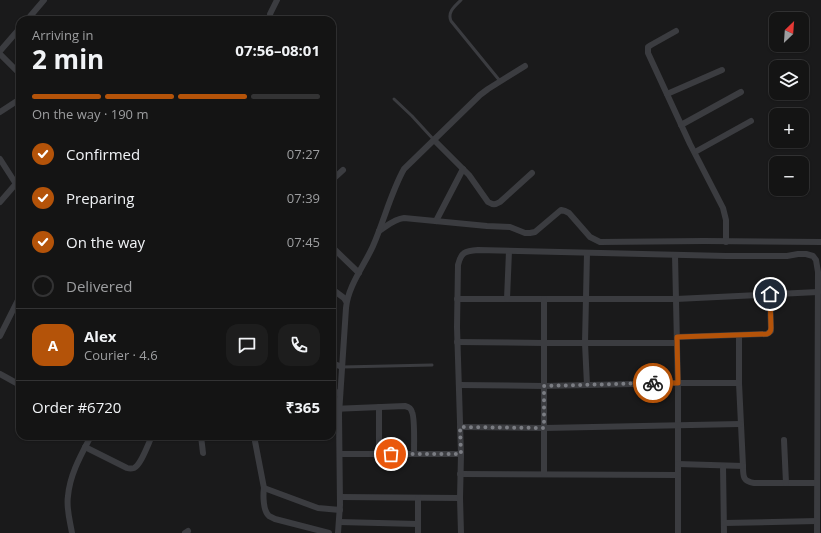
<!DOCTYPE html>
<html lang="en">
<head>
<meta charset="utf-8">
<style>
  body { margin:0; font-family:"Open Sans",sans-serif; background:#1d1d1d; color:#f1f3f6; height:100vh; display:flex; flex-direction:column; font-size:15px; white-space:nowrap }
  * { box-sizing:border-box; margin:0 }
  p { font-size:13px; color:#9d9ea0 }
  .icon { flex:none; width:22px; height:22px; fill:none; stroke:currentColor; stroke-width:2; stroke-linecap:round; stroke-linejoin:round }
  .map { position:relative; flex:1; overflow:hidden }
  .sheet { position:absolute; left:16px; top:16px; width:320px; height:424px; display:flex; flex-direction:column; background:#141414; border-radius:12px; box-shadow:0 1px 3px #0004,0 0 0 1px #333334 }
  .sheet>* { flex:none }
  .needle { width:26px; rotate:25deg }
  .fabs { position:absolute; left:769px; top:12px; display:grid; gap:8px }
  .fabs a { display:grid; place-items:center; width:40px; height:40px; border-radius:8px; background:#141414; box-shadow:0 1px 3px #0004,0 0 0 1px #333334; font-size:20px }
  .pin { position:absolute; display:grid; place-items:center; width:34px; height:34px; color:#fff; margin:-17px; border:2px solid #fff; border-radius:50%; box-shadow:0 1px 4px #0007 }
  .courier { position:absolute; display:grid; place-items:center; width:40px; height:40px; margin:-20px; border:3px solid #b45309; border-radius:50%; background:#fff; color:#222; box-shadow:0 1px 5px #0007 }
  .headline em { font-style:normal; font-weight:700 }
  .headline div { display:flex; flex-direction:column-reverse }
  .headline { display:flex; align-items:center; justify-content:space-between; height:68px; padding:0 16px }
  h1 { font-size:26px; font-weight:700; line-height:30px }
  .bar { display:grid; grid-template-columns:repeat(4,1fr); gap:6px 4px; align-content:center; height:48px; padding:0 16px }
  .bar i { height:5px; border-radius:3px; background:#333334 }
  .bar .active { background:#b45309 }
  .bar p { grid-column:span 4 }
  .line { display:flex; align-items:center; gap:10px; padding:0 16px; border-top:1px solid #333334 }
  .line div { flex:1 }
  .round { display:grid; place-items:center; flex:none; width:42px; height:42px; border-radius:12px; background:#1d1d1d }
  ol { padding:0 16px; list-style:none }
  li { display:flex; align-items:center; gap:12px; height:44px }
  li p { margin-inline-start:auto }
  li .icon { padding:4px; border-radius:50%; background:#b45309; color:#fff; stroke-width:4 }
  li:last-child { color:#9d9ea0 }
  li i { width:22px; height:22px; border:2px solid #333334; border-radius:50% }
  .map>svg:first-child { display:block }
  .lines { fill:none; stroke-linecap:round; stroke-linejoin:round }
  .lane { stroke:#3b3c40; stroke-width:3 }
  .street { stroke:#3b3c40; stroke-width:6 }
  .done { stroke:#7a7c82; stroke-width:4; stroke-dasharray:0 7.2 }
  .route { stroke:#b45309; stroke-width:5 }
</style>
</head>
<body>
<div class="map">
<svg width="821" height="533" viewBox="0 0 821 533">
  <rect width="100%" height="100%" fill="#1a1a1b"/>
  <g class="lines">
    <!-- lane -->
    <g class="lane">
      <path d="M461,0C455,6 447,12 451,21L500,81"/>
      <polyline points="394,99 412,116 434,140"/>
      <polyline points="342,367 432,365"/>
    </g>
    <!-- street -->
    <g class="street">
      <polyline points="27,20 44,0"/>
      <polyline points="271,20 270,14 277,0"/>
      <polyline points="676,31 651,45 648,47 648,53 690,144 723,208 726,220 726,242"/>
      <polyline points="0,51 20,28"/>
      <polyline points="0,54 20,74"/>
      <polyline points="667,94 722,70"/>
      <polyline points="0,112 20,99"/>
      <polyline points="681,125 741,92"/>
      <path d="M434,140L469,175L488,202C493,205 495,205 500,202L532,173"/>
      <polyline points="695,152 751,121"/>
      <polyline points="0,159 16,184"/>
      <polyline points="332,180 343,170"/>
      <polyline points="0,202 20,179"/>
      <polyline points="436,221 463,169"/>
      <path d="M379,231C387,226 394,219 404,218L487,226L510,227L525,233H530L535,232L561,210L565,211L569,213L590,237L600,242L704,241L821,242"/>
      <polyline points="332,247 359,273"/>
      <polyline points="587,253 585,343 587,385"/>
      <polyline points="675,255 678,390 678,533"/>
      <polyline points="332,289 344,298 346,301"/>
      <polyline points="457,299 676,299 818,292"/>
      <polyline points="507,299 509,251"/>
      <path d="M739,335V383L743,466C743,477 743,481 754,483H817"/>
      <polyline points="0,336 20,296"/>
      <polyline points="677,337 767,334 771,331 770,294"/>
      <polyline points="457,342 544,343 677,343"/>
      <polyline points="332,363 342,367"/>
      <polyline points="0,374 20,385"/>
      <polyline points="459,385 544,386 678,383 739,383"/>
      <polyline points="332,390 340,394"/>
      <polyline points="379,407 379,454"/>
      <path d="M332,409L405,406C409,407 411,408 412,412C415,418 414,445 414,454"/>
      <polyline points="460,427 544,428 740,424"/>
      <polyline points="201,436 203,453"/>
      <path d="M254,436L264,488C263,495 263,511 269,516C271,517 273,518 275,519L329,533"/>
      <polyline points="784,440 786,483"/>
      <path d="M85,447L127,468C130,469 131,469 134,468C141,465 148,444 152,436"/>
      <polyline points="340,454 461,454"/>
      <polyline points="678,464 743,466"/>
      <polyline points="723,466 724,533"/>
      <polyline points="460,474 678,475"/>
      <polyline points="544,474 544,299"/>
      <polyline points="264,488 318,508 340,510"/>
      <polyline points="340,497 460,498"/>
      <polyline points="339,522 418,524"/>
      <polyline points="724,523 817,521"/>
      <path d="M72,533C70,521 66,508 68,496C70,474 81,455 91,436"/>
      <polyline points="185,533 188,531"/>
      <path d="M338,533L340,505L339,414L346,308C348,286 364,266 373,246C384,221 391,192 404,169L480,95L488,89L525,66"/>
      <polyline points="418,533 418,498"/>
      <path d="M461,533L460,498L461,454L457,327L458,265C461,252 465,251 478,250L726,256H787L798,254H806L813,256L816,260L818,272L817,533"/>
    </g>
  </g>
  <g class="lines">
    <!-- done -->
    <polyline class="done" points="391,454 461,454 460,427 544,428 544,386 653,383"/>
    <!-- route -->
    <path class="route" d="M653,383H678L677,337L767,334C770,333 771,331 771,328L770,294"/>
  </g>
</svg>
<div class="fabs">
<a><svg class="needle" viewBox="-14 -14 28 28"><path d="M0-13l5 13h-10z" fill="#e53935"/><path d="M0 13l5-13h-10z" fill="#9d9ea0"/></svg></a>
<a><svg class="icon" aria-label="layers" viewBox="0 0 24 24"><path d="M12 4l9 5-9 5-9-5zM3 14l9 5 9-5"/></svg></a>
<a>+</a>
<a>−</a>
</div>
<div class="pin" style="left:391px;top:454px;background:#ea580c"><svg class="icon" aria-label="bag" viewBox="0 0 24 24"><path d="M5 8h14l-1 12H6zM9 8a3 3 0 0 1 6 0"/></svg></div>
<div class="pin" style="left:770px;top:294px;background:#1f2937"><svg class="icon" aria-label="home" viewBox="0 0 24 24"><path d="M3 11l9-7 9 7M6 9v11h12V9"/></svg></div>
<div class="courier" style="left:653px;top:383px"><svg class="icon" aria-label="bike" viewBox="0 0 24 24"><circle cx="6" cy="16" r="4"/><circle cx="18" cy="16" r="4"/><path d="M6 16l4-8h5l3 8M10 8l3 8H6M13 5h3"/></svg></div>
<section class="sheet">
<div class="headline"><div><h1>2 min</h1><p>Arriving in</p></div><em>07:56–08:01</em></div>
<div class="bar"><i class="active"></i><i class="active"></i><i class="active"></i><i></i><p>On the way · 190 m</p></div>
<ol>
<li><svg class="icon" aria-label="check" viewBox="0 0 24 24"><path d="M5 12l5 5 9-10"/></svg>Confirmed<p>07:27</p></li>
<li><svg class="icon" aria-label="check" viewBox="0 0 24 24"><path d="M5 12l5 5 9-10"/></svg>Preparing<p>07:39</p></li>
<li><svg class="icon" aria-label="check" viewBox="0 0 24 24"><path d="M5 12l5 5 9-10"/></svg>On the way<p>07:45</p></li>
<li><i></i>Delivered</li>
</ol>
<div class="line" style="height:72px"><b class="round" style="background:#b45309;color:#fff">A</b><div><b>Alex</b><p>Courier · 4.6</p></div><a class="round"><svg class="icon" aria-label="chat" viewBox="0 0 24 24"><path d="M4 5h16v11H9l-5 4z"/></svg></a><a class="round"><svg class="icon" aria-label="phone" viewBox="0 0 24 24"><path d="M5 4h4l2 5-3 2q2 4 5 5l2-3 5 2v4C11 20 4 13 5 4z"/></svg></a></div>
<div class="line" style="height:52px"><div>Order #6720</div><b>₹365</b></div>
</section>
</div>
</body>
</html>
